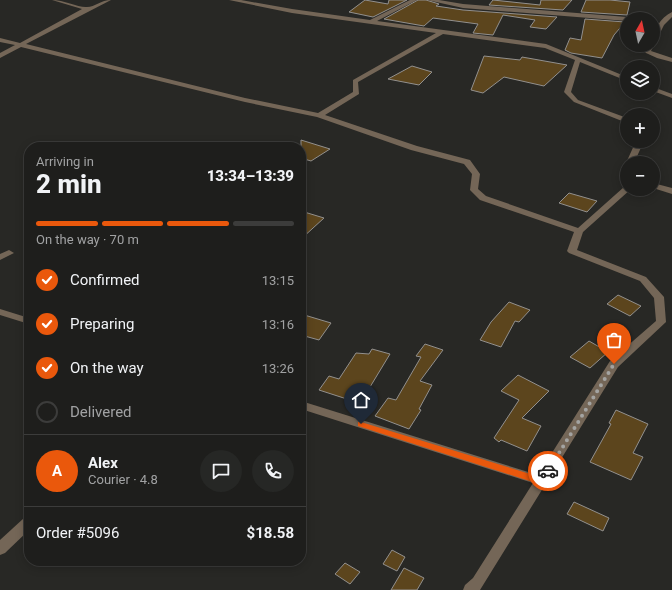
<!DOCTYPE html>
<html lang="en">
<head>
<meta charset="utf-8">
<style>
  body { margin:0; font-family:Roboto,sans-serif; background:#262725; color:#f1f3f6; height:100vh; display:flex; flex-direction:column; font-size:15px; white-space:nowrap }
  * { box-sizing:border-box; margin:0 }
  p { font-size:13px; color:#a1a2a3 }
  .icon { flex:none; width:22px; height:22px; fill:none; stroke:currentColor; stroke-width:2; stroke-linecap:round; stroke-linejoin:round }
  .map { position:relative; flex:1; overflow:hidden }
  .sheet { position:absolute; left:24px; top:142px; width:282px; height:424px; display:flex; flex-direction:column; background:#1e1e1c; border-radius:16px; box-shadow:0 2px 10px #0003,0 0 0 1px #3c3c3b }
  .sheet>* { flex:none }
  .needle { width:26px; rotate:9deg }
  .fabs { position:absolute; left:620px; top:12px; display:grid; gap:8px }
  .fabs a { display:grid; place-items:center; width:40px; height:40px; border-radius:50%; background:#1e1e1c; box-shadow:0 2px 10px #0003,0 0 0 1px #3c3c3b; font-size:20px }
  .pin { position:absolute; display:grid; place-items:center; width:34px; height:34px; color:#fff; margin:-41px -17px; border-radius:50% 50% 50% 0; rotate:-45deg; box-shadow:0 0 4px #0007 }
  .pin .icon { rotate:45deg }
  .courier { position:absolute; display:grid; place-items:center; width:40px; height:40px; margin:-20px; border:3px solid #ea580c; border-radius:50%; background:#fff; color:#222; box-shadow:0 1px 5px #0007 }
  .head em { font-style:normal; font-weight:800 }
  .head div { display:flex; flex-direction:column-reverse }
  .head { display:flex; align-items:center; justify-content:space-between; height:68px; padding:0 12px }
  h1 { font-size:26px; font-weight:800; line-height:30px }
  .bar { display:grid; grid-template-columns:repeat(4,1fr); gap:6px 4px; align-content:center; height:48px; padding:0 12px }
  .bar i { height:5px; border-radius:3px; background:#3c3c3b }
  .bar .on { background:#ea580c }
  .bar p { grid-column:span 4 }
  .line { display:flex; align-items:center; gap:10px; padding:0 12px; border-top:1px solid #3c3c3b }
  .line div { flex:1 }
  .round { display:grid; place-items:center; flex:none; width:42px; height:42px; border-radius:21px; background:#262725 }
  ol { padding:0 12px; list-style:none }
  li { display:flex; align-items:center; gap:12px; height:44px }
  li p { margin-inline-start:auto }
  li .icon { padding:4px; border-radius:50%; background:#ea580c; color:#fff; stroke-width:4 }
  li:last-child { color:#a1a2a3 }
  li i { width:22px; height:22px; border:2px solid #3c3c3b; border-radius:50% }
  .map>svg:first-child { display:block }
  .building { fill:#5c451d; stroke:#92908e }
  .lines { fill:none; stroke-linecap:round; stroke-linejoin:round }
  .minor { fill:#746657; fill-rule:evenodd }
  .route { fill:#ea580c }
  .done { stroke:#a4a4a2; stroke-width:4; stroke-dasharray:0 7.2 }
</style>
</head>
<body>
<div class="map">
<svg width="672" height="590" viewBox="0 0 672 590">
  <rect width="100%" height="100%" fill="#282825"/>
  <!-- building -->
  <g class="building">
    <polygon points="365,0 388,4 389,0 407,0 373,17 349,12"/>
    <polygon points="418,0 426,0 439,4 436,6 463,10 557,17 546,29 530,27 535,20 503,15 493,35 473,33 478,24 433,18 424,26 384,19"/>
    <polygon points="493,0 540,5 541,0 572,0 563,10 489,5"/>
    <polygon points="586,0 610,0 630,2 627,15 581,12"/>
    <polygon points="585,19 625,22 614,35 602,58 571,53 565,50 570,38 581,40"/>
    <polygon points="484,56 520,60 522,57 567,65 544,86 504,77 483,93 471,90"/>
    <polygon points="412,66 432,72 419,85 388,79"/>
    <polygon points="301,140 330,149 311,161 301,158"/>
    <polygon points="569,193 597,201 587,212 559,203"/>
    <polygon points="301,211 324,218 301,239"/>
    <polygon points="618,295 641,306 630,316 607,304"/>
    <polygon points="509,302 530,310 519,322 515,321 501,347 480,340 491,322"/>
    <polygon points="301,314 331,323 319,340 301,335"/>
    <polygon points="589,341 608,352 590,368 570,357"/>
    <polygon points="425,344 443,350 420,381 432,385 419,409 421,410 409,429 375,416 388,398 396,400 421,357 416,356"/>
    <polygon points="372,349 390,354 370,387 363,385 353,401 319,390 329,376 339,379 356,353 369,354"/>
    <polygon points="518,375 549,391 522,418 541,426 527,451 501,440 499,442 494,438 519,400 501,391"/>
    <polygon points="616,410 648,424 633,453 643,457 631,480 590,462 611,424 609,423"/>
    <polygon points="574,502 609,518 603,531 567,514"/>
    <polygon points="392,550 405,557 397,571 383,564"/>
    <polygon points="345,563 360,572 350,584 335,574"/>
    <polygon points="404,568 424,578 417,590 391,590"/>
  </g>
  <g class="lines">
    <!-- minor -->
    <g class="minor">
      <path d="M52,0C64,0 79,8 87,7C95,7 101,0 111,0L26,44L245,98L318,113L353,92V80L436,33L292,13L229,0H241L292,9L370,20L410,0H417L377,21L546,44L627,77V81L580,62L571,92L578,100L627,118V123L574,102L564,92L575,60L545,48L443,34L358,82L359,94L325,115L417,146L470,160L480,174L478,189L486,196L578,228L624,187L627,186V189H631L583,232L577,250L646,277L664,297L666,322L618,367L480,590H463L465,585L473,578L533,483L301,409V401L538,475L610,361L656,321L654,298L640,281L569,253L567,251L574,232L480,200L470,190L472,174L464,164L411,150L317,117L245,102L21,47L0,58V53L15,45L0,42V38L20,43L82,9Z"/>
      <polygon points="427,0 439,0 463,4 627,17 630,19 627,19 627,21 463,8"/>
      <path d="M672,12V17L664,25L656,41L653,43C653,30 660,18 672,12Z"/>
      <polygon points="653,44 654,45 651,51 672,58 672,62 657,58 646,53 645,52 648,45 653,45"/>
      <polygon points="653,87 672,94 672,98 653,91"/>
      <polygon points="636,141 644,141 634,163 627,163 627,164 626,163"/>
      <polygon points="653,183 672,188 672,194 653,188"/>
      <polygon points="9,250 14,253 0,260 0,254"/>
      <polygon points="0,309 29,318 29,324 0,315"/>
      <polygon points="29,516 29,530 5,553 0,555 0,540 24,518"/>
    </g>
  </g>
  <!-- route -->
  <polygon class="route" points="358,422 361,422 540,477 545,469 548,468 552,471 545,484 542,485 358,426"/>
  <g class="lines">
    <!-- done -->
    <polyline class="done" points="548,471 614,364"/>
  </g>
</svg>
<div class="fabs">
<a><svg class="needle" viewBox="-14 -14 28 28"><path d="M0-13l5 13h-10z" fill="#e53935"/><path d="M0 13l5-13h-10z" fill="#a1a2a3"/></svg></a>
<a><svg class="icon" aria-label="layers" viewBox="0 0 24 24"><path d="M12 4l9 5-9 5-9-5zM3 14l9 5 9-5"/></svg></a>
<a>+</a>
<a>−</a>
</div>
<div class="pin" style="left:614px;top:364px;background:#ea580c"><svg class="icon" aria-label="bag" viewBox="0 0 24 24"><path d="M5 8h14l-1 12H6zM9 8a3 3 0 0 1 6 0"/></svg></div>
<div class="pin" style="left:361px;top:424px;background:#1f2937"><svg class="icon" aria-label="home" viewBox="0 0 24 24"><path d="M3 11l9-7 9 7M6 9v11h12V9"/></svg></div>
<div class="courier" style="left:548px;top:471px"><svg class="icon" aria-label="car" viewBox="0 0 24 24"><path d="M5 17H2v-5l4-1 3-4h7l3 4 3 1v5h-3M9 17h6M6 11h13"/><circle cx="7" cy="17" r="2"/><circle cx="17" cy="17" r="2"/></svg></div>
<section class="sheet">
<div class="head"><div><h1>2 min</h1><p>Arriving in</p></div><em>13:34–13:39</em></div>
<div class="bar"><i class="on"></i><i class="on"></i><i class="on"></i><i></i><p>On the way · 70 m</p></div>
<ol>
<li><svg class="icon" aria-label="check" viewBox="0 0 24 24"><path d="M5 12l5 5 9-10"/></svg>Confirmed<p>13:15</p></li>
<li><svg class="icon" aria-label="check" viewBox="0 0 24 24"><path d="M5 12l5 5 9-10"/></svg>Preparing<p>13:16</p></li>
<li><svg class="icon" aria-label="check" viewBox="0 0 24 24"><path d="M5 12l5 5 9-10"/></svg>On the way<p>13:26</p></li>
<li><i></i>Delivered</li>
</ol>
<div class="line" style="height:72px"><b class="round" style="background:#ea580c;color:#fff">A</b><div><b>Alex</b><p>Courier · 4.8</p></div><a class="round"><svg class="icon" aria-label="chat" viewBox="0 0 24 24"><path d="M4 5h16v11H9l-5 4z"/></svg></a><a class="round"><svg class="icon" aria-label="phone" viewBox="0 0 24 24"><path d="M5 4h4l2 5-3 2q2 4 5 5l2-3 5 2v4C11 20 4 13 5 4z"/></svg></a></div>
<div class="line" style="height:52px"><div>Order #5096</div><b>$18.58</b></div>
</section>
</div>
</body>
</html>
